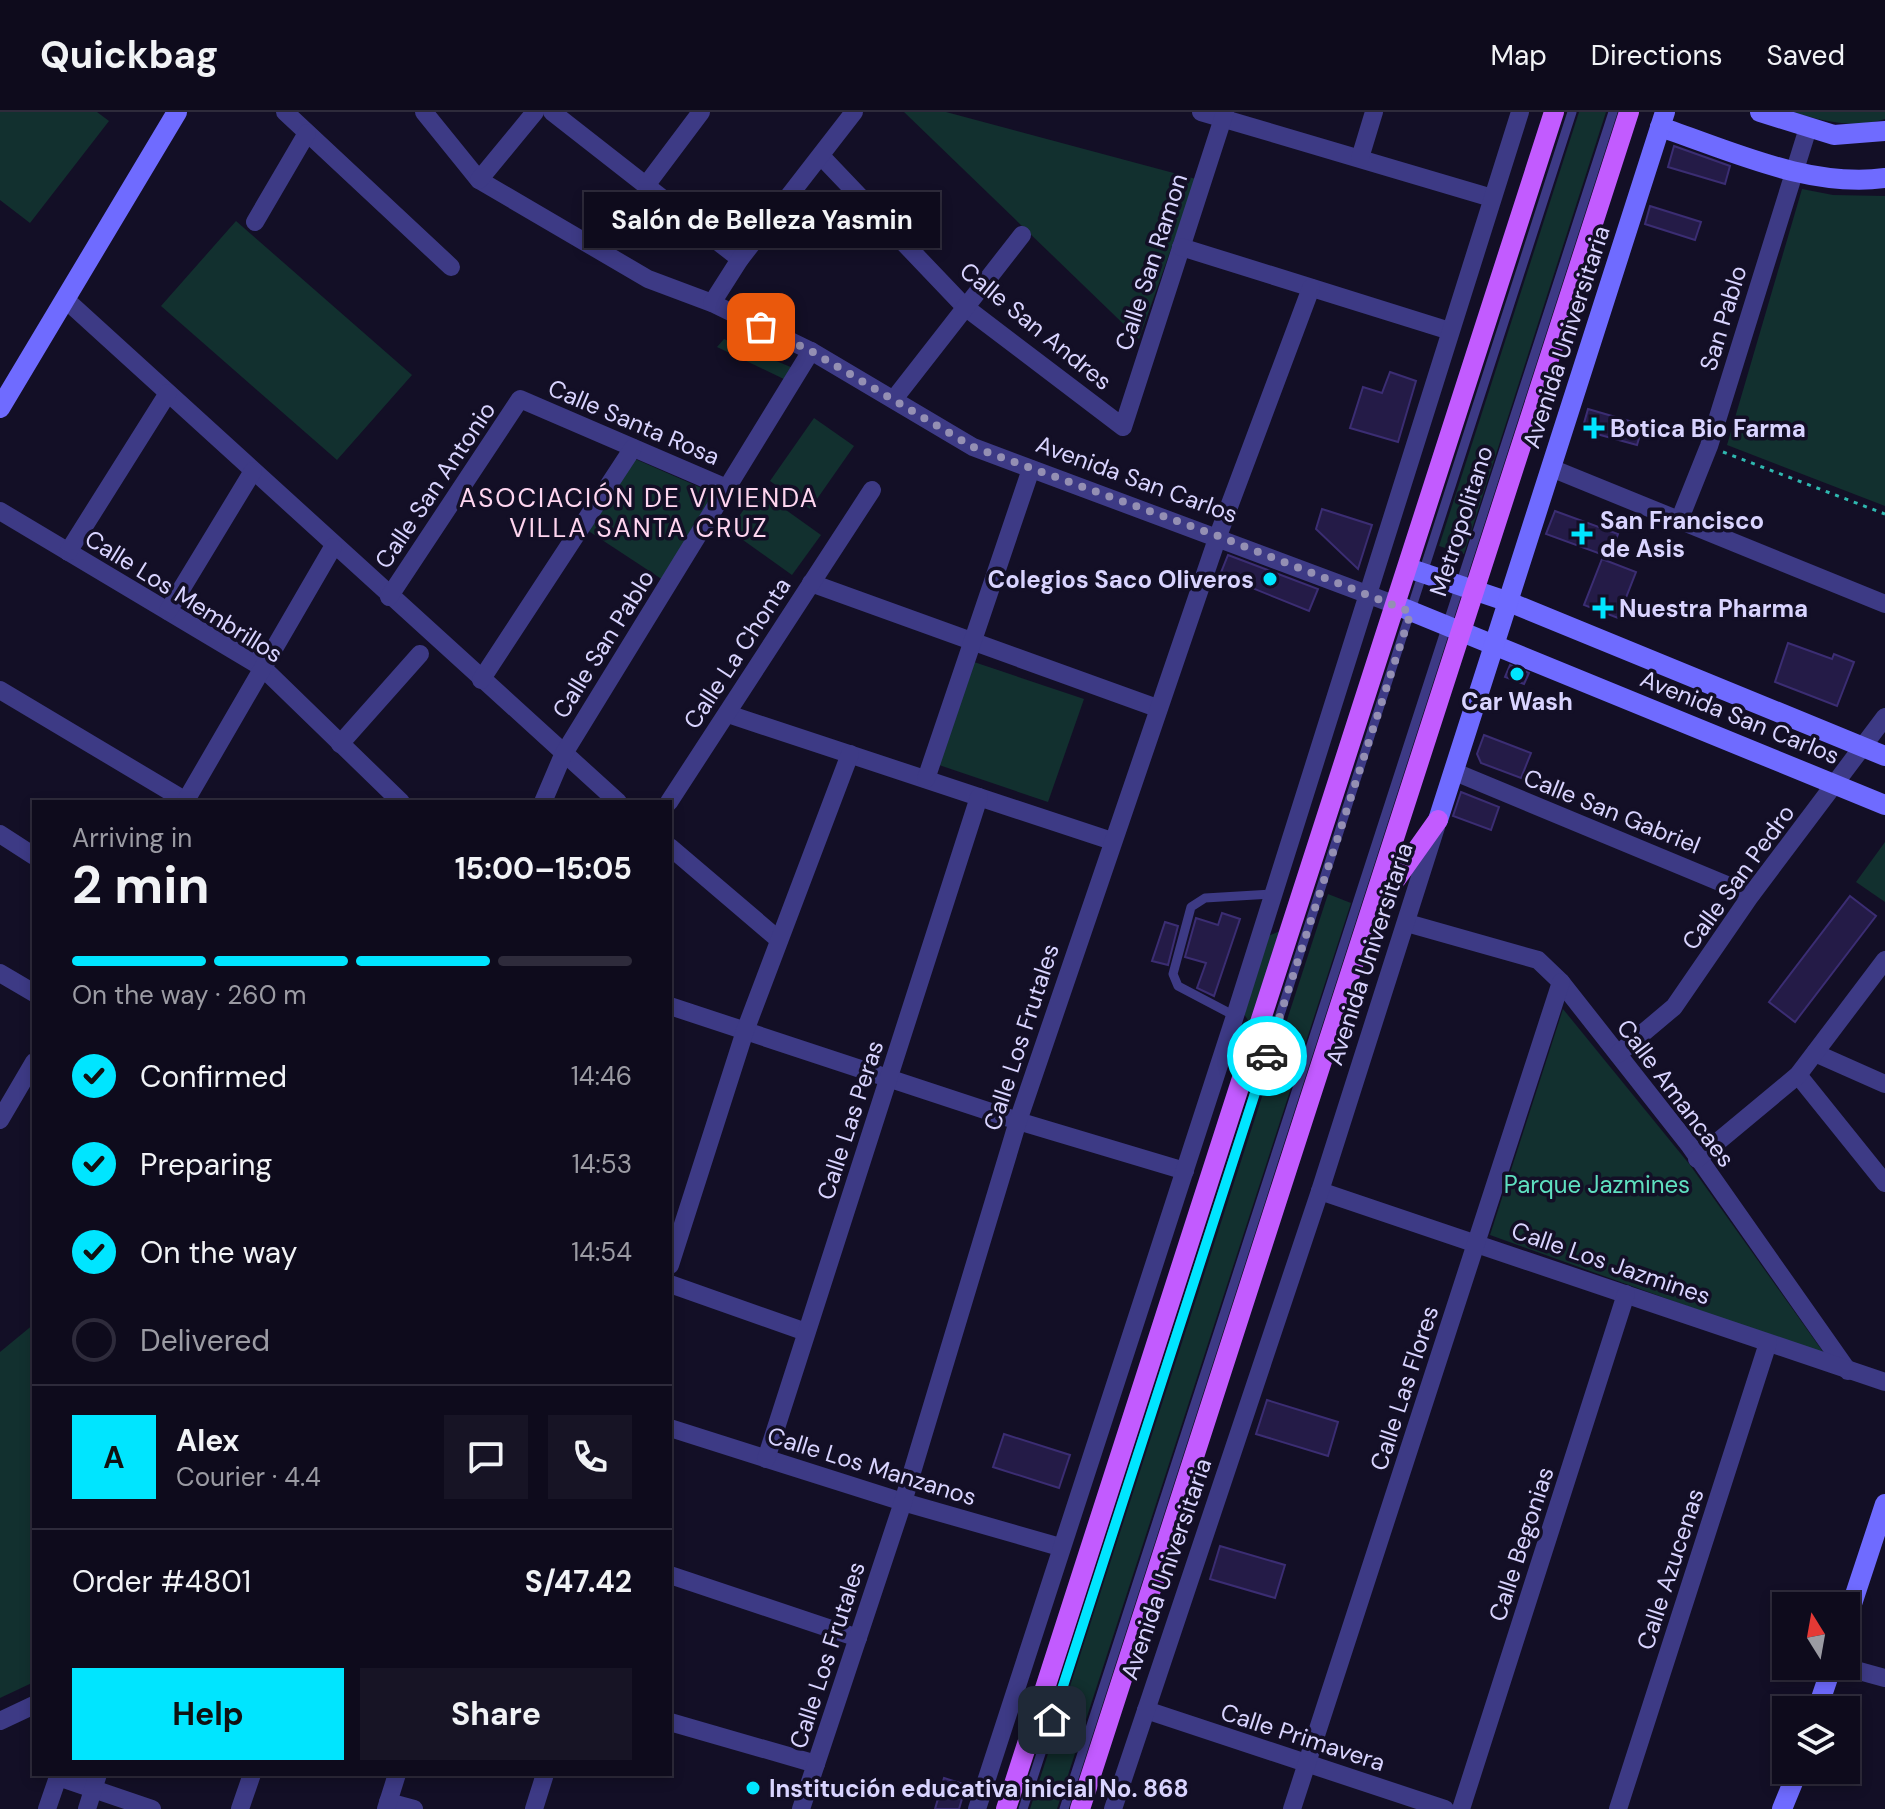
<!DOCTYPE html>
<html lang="en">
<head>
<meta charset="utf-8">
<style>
  body { margin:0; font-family:"DM Sans",sans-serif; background:#171425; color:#f1f3f6; height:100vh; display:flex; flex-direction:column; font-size:30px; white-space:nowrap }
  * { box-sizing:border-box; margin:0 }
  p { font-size:26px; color:#9b9ba3 }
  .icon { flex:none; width:44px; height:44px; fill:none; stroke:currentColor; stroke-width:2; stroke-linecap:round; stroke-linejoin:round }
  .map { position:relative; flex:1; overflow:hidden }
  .panel { position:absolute; left:32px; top:688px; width:640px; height:976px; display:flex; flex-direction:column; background:#0e0b1c; border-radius:0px; box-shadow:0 4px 12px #0003,0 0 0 2px #2e2b3b }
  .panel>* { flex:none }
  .needle { width:52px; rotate:349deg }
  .tools { position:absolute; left:1772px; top:1480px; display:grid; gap:16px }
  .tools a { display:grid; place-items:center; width:88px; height:88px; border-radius:0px; background:#0e0b1c; box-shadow:0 4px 12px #0003,0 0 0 2px #2e2b3b; font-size:40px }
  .pin { position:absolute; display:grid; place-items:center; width:68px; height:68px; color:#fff; margin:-34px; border-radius:16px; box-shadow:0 4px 12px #0006 }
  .courier { position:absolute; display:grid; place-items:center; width:80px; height:80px; margin:-40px; border:6px solid #00e5ff; border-radius:50%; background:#fff; color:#222; box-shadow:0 2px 10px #0007 }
  .bubble { position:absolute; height:56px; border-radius:0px; background:#0e0b1c; box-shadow:0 4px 12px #0003,0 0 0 2px #2e2b3b; font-size:26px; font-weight:700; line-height:56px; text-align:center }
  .head em { font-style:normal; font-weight:700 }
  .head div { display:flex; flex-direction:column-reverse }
  .head { display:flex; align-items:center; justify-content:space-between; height:136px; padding:0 40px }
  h1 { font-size:52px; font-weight:700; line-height:60px }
  .bar { display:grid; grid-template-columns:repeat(4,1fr); gap:12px 8px; align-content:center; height:96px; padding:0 40px }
  .bar i { height:10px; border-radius:6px; background:#2e2b3b }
  .bar .selected { background:#00e5ff }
  .bar p { grid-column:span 4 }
  .line { display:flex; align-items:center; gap:20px; padding:0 40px; border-top:2px solid #2e2b3b }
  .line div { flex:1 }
  .round { display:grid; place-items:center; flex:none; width:84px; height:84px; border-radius:0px; background:#171425 }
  ol { padding:0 40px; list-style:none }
  li { display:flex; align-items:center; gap:24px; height:88px }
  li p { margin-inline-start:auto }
  li .icon { padding:8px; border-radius:50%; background:#00e5ff; color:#111; stroke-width:4 }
  li:last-child { color:#9b9ba3 }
  li i { width:44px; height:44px; border:4px solid #2e2b3b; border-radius:50% }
  .primary-button { display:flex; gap:16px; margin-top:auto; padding:16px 40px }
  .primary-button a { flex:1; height:92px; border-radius:0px; background:#00e5ff; color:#111; font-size:32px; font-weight:700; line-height:92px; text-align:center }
  .primary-button a+a { background:#171425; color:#f1f3f6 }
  header { display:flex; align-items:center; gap:48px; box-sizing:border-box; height:112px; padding:0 40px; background:#0e0b1c; border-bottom:2px solid #2e2b3b }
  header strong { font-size:38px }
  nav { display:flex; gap:44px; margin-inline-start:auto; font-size:28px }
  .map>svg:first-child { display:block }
  .green { fill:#12302f }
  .building { fill:#241b47; stroke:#3b2d73; stroke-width:2 }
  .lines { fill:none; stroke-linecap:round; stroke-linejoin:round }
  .path { stroke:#2fb8b0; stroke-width:3; stroke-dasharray:4 6; stroke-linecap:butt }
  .lane { stroke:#3d3a85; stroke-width:9 }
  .street { stroke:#3d3a85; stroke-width:18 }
  .secondary { stroke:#6f6bff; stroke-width:20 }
  .primary { stroke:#c25bff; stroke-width:20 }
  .done { stroke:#948fb3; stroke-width:8; stroke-dasharray:0 14.4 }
  .route { stroke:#00e5ff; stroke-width:10 }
  .poi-dot { fill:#00e5ff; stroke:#130f26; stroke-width:3 }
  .labels { text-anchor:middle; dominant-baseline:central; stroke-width:7; stroke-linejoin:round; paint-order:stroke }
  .street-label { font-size:24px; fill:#d9d4ff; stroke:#130f26 }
  .poi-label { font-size:24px; font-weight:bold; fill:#d9d4ff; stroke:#130f26; text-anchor:start }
  .park-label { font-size:24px; fill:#5fe0c0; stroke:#130f26 }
  .neighbourhood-label { font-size:26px; letter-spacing:2px; fill:#ffd6f0; stroke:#130f26 }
</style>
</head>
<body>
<header>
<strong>Quickbag</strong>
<nav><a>Map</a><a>Directions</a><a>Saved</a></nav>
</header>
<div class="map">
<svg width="1885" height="1697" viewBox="0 0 1885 1697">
  <rect width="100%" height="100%" fill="#130f26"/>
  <!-- green -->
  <g class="green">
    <polygon points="0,0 97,0 109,9 30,111 0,88"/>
    <polygon points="904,0 946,0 1196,67 1139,227"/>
    <polygon points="1579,0 1606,0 1464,442 1439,434"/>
    <path d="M1792,0H1885V7C1857,17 1820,9 1792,0Z"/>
    <polygon points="1802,77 1833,83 1885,84 1885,394 1727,333"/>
    <polygon points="236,109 412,263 337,348 161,194"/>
    <polygon points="724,227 793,256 786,268 717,235"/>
    <polygon points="814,306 854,334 810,397 770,369"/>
    <polygon points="633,346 715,382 663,468 587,418"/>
    <polygon points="758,378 821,423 792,463 729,418"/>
    <polygon points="974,550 1084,587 1048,690 939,653"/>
    <polygon points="1885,730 1885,790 1856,770"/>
    <polygon points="1328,782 1351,791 1057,1697 1030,1697"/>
    <polygon points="1285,817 1254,918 1241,897 1263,826"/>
    <polygon points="1563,897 1690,1053 1826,1244 1490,1123"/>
    <polygon points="34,1212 34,1570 0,1586 0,1240"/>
  </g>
  <!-- building -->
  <g class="building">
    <polygon points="1674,34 1730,54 1725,72 1668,55"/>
    <polygon points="1650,94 1701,110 1695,128 1645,112"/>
    <polygon points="1390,260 1416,269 1398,330 1350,316 1363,275 1382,281"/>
    <polygon points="1588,297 1643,313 1637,333 1582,318"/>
    <polygon points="1322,397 1372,413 1358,457 1316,417"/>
    <polygon points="1555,399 1618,422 1609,445 1546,422"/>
    <polygon points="1228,443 1318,477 1309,499 1220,463"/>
    <polygon points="1602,447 1636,460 1618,506 1584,493"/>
    <polygon points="1788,531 1832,547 1834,542 1854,550 1837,594 1775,570"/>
    <polygon points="1510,553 1529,561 1524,572 1505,565"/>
    <polygon points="1484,623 1531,641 1521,666 1481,651 1477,642"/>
    <polygon points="1461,680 1499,695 1491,718 1453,704"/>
    <polygon points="1850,784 1876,804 1795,910 1769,890"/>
    <polygon points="1222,801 1240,807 1214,884 1197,876 1206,851 1185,845 1196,806 1218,813"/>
    <polygon points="1165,810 1178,814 1168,853 1152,849"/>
    <polygon points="1267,1288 1338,1310 1328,1344 1256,1322"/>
    <polygon points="1004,1322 1070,1343 1059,1376 993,1355"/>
    <polygon points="1220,1434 1285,1453 1275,1486 1210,1467"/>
    <polygon points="944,1666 966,1673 959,1697 935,1697"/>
  </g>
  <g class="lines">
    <!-- path -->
    <polyline class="path" points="1723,340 1885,402"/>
    <!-- lane -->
    <g class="lane">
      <polyline points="1235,904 1178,874 1173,862 1191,795 1205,786 1272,782"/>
      <polyline points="1023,1697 1572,0"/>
      <polyline points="1064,1697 1613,0"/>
    </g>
    <!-- street -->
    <g class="street">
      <polyline points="285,0 451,155"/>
      <polyline points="424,0 479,68 648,167 712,191 811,239 973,335 1396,493"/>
      <polyline points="552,0 740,147"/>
      <polyline points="1201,0 1492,86"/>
      <polyline points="821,44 965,195 1123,315 1225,0"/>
      <polyline points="1360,46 1374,0"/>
      <polyline points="479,68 535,0"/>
      <polyline points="647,72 701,0"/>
      <polyline points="255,110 307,21"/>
      <polyline points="1181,135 1450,219"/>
      <polyline points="65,187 618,690"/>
      <polyline points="712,191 740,147 854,0"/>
      <polyline points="894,287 1022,123"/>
      <polyline points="1551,356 1885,492"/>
      <polyline points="0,399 263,556 401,690"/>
      <polyline points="1679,409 1709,334 1808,16"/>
      <polyline points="68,440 168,281"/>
      <polyline points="811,471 1157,596"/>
      <polyline points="389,485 520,287 729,377"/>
      <polyline points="168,499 253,359"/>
      <polyline points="481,568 633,336"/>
      <polyline points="0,578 186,689"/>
      <polyline points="728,602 1112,729"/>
      <polyline points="340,632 420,542"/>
      <polyline points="1455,660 1751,783"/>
      <polyline points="926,667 1031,357"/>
      <polyline points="185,690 333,435"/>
      <polyline points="543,690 563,643 811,239"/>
      <polyline points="669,690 872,378"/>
      <polyline points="0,722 34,744"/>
      <polyline points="670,735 779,828"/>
      <polyline points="1407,811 1538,848 1561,870 1690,1034 1848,1259"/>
      <polyline points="0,861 34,881"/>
      <polyline points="670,894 1018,1009 1185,1059"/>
      <polyline points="1815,941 1885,972"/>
      <polyline points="1618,942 1674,895 1751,783 1885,605"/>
      <polyline points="1798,963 1885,1071"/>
      <polyline points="0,1008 34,950"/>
      <polyline points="1697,1047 1798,963 1885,848"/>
      <polyline points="1320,1079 1885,1270"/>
      <polyline points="670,1153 745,919 850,642"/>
      <polyline points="670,1172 806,1220"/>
      <polyline points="670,1316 903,1390 1060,1435"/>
      <polyline points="766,1347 979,685"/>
      <polyline points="670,1463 858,1526"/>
      <polyline points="1841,1554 1885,1566"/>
      <polyline points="1146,1598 1445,1697"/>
      <polyline points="0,1609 34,1593"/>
      <polyline points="670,1610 816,1652"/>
      <polyline points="58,1665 152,1697"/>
      <polyline points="388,1690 414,1697"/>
      <polyline points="47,1697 59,1662"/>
      <polyline points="87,1697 98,1662"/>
      <polyline points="240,1697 252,1662"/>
      <polyline points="386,1697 397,1662"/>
      <polyline points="534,1697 545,1662"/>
      <polyline points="801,1697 903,1390 1018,1009 1218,424 1311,176"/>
      <polyline points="977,1697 1235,904 1520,0"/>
      <polyline points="1113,1697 1320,1079 1436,715"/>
      <polyline points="1292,1697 1561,870"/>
      <polyline points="1461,1697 1626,1182"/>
      <polyline points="1618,1697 1768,1231"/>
    </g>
    <!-- secondary -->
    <g class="secondary">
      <polyline points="1760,0 1834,23 1885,19"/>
      <path d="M1660,15C1732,39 1808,76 1885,66"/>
      <polyline points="0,296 177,0"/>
      <polyline points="1408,456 1509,490 1885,644"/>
      <polyline points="1396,493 1885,693"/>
      <polyline points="1438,708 1665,0"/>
      <polyline points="1846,1510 1885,1392"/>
      <polyline points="1817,1598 1832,1554"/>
      <polyline points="1782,1697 1798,1658"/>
    </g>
    <!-- primary -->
    <g class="primary">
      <polyline points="1384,784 1438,708"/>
      <polyline points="1006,1697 1554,0"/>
      <polyline points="1080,1697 1629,0"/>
    </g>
  </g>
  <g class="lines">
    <!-- done -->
    <polyline class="done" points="761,215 811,239 973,335 1218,424 1411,500 1267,944"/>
    <!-- route -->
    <polyline class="route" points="1052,1608 1267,944"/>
  </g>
  <!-- markers -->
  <g class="poi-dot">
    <path d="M1590 304h8v8h8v8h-8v8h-8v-8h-8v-8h8z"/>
    <path d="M1578 410h8v8h8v8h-8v8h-8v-8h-8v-8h8z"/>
    <circle cx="1270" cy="467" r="8"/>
    <path d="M1599 484h8v8h8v8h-8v8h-8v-8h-8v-8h8z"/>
    <circle cx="1517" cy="562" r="8"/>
    <circle cx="753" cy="1676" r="8"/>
  </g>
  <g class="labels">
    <!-- street labels -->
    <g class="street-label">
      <text transform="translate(1151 150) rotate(-72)">Calle San Ramon</text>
      <text transform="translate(1723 206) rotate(-73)">San Pablo</text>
      <text transform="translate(1036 214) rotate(39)">Calle San Andres</text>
      <text transform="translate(1566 225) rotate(-72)">Avenida Universitaria</text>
      <text transform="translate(634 310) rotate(23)">Calle Santa Rosa</text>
      <text transform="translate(1137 367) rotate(20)">Avenida San Carlos</text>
      <text transform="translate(435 373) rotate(-56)">Calle San Antonio</text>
      <text transform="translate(1461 409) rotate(-72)">Metropolitano</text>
      <text transform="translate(184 484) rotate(32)">Calle Los Membrillos</text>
      <text transform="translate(603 532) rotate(-58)">Calle San Pablo</text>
      <text transform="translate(737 541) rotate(-57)">Calle La Chonta</text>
      <text transform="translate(1740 605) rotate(22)">Avenida San Carlos</text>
      <text transform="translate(1612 699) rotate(22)">Calle San Gabriel</text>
      <text transform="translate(1738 765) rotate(-54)">Calle San Pedro</text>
      <text transform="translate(1369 842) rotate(-72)">Avenida Universitaria</text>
      <text transform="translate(1021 925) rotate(-72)">Calle Los Frutales</text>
      <text transform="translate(1676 981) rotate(53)">Calle Amancaes</text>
      <text transform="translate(850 1008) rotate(-72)">Calle Las Peras</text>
      <text transform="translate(1611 1151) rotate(19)">Calle Los Jazmines</text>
      <text transform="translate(1404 1276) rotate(-72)">Calle Las Flores</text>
      <text transform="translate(872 1354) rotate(17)">Calle Los Manzanos</text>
      <text transform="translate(1521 1432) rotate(-72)">Calle Begonias</text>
      <text transform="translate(1166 1457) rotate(-71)">Avenida Universitaria</text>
      <text transform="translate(1670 1457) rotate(-72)">Calle Azucenas</text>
      <text transform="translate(827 1543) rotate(-72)">Calle Los Frutales</text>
      <text transform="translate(1303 1625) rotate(18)">Calle Primavera</text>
    </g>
    <!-- poi labels -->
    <g class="poi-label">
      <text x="1610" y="316">Botica Bio Farma</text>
      <text x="1600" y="408">San Francisco<tspan x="1600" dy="28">de Asis</tspan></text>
      <text x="1254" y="467" text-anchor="end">Colegios Saco Oliveros</text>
      <text x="1619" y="496">Nuestra Pharma</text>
      <text x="1517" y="589" text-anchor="middle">Car Wash</text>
      <text x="769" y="1676">Institución educativa inicial No. 868</text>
    </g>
    <!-- park labels -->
    <g class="park-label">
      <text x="1597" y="1072">Parque Jazmines</text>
    </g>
    <!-- neighbourhood labels -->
    <g class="neighbourhood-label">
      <text x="639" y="386">ASOCIACIÓN DE VIVIENDA<tspan x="639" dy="30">VILLA SANTA CRUZ</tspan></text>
    </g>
  </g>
</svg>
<div class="tools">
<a><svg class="needle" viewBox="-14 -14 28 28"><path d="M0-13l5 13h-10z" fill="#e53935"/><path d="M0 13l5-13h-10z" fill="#9b9ba3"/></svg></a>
<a><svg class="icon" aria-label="layers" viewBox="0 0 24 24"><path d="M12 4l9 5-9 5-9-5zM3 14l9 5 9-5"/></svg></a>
</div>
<div class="pin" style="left:761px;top:215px;background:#ea580c"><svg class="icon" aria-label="bag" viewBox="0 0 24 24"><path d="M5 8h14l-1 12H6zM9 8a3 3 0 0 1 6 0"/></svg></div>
<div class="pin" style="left:1052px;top:1608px;background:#1f2937"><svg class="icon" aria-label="home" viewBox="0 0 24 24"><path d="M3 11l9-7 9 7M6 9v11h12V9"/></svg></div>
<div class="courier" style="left:1267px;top:944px"><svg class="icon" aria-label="car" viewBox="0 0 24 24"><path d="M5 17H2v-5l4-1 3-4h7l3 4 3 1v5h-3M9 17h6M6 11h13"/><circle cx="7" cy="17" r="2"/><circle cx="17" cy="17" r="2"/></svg></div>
<div class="bubble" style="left:584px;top:80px;width:356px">Salón de Belleza Yasmin</div>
<section class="panel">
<div class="head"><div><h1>2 min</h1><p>Arriving in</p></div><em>15:00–15:05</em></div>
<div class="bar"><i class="selected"></i><i class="selected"></i><i class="selected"></i><i></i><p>On the way · 260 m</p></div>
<ol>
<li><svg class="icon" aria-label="check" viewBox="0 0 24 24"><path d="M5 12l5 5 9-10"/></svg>Confirmed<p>14:46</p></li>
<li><svg class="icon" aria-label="check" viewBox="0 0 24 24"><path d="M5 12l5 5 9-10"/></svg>Preparing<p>14:53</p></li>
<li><svg class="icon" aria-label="check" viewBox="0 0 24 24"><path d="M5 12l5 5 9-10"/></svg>On the way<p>14:54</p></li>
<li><i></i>Delivered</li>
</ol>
<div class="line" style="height:144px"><b class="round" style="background:#00e5ff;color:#111">A</b><div><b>Alex</b><p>Courier · 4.4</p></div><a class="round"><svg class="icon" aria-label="chat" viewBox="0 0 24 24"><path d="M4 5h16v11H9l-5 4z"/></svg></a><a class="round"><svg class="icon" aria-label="phone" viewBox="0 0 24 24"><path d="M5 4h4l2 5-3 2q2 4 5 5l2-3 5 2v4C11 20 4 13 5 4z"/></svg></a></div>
<div class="line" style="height:104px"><div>Order #4801</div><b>S/47.42</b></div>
<div class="primary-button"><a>Help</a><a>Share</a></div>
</section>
</div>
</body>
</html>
